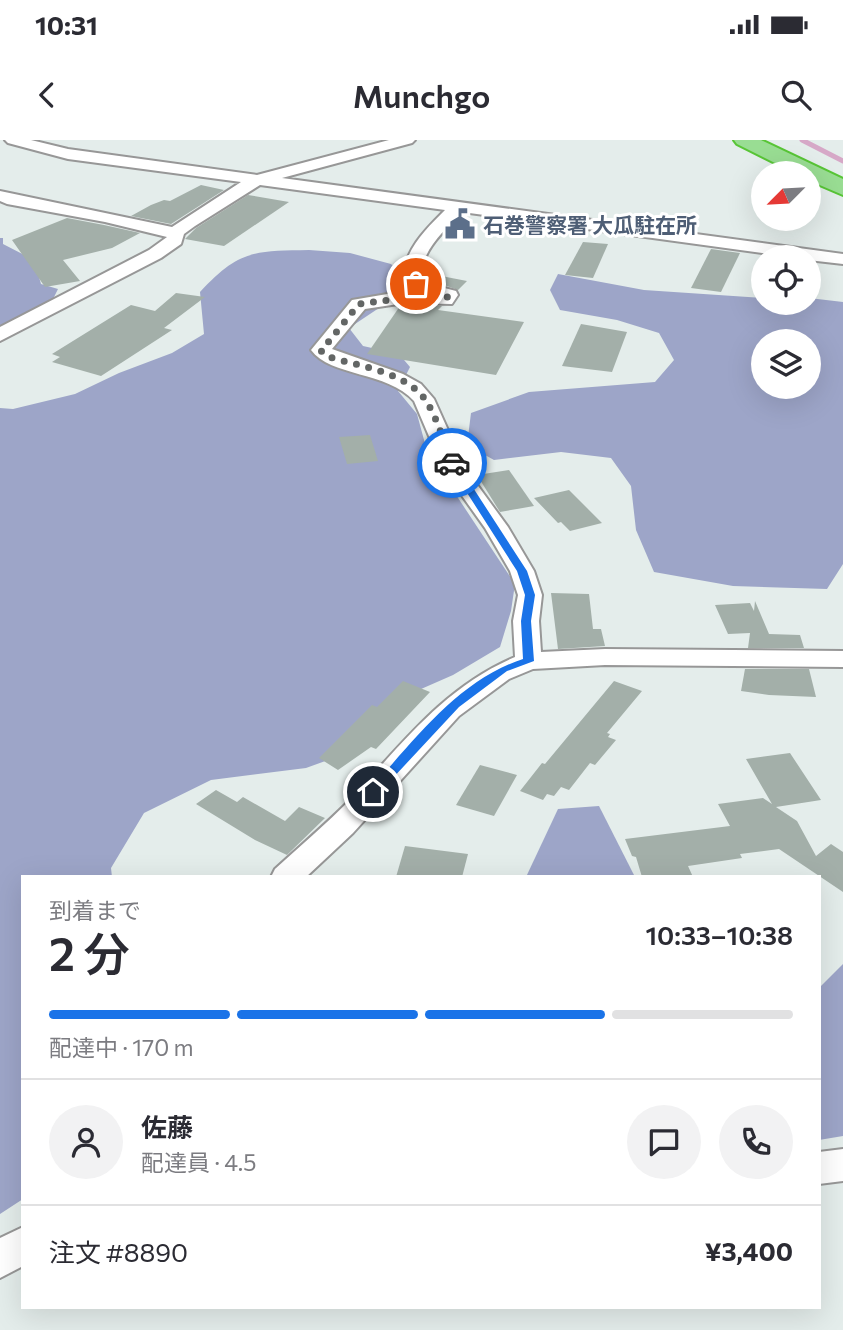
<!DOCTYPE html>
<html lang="ja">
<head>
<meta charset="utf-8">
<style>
  body { margin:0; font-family:Commissioner,"Noto Sans JP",sans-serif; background:#f2f2f3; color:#2b2b33; height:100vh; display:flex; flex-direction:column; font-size:26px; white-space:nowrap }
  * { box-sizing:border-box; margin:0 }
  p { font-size:23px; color:#7c7c81 }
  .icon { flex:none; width:38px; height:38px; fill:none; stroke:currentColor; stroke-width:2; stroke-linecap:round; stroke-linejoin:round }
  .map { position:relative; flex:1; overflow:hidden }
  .panel { position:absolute; left:21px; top:735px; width:800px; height:434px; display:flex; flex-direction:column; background:#fff; border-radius:0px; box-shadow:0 7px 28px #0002 }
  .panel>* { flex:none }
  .needle { width:46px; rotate:246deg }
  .fabs { position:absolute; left:751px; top:21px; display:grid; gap:14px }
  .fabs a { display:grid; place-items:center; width:70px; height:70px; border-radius:50%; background:#fff; box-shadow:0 7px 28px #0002; font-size:35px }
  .pin { position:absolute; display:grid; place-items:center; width:60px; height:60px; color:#fff; margin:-30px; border:4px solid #fff; border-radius:50%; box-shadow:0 2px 7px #0007 }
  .courier { position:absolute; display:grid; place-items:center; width:70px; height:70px; margin:-35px; border:5px solid #1a73e8; border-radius:50%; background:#fff; color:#222; box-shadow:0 2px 9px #0007 }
  .headline em { font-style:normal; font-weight:600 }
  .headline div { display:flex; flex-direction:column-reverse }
  .headline { display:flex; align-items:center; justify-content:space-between; height:119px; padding:0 28px }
  h1 { font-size:46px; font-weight:600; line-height:52px }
  .bar { display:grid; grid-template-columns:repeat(4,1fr); gap:10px 7px; align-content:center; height:84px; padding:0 28px }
  .bar i { height:9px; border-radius:5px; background:#e1e1e2 }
  .bar .current { background:#1a73e8 }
  .bar p { grid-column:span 4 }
  .line { display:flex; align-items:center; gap:18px; padding:0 28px; border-top:2px solid #e1e1e2 }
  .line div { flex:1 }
  .round { display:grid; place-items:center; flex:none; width:74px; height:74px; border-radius:37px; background:#f2f2f3 }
  .status { display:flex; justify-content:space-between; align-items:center; height:49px; padding:0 35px; background:#fff; direction:ltr }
  .status svg { height:19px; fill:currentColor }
  header { display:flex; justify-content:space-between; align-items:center; height:91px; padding:0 28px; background:#fff; font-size:32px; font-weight:600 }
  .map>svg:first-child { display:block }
  .forest { fill:#9da5c8; fill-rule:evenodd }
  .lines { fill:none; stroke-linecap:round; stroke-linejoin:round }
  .stream { stroke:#d6a8c7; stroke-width:5 }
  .building { fill:#a3afa9 }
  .minor-casing { stroke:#979797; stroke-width:4 }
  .highway-casing { stroke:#58c536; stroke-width:4 }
  .minor { fill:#fff; fill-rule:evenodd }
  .highway { fill:#99dd93; fill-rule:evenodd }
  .route { fill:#1a73e8 }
  .done { stroke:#636665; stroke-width:7; stroke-dasharray:0 12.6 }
  .labels { text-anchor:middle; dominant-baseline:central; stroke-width:6; stroke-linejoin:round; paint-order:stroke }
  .far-service-label { font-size:21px; font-weight:bold; fill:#4e5e75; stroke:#fff; text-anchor:start }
</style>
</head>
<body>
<div class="status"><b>10:31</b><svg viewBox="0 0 49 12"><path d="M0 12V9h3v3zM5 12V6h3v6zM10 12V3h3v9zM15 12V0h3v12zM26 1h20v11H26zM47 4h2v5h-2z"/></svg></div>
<header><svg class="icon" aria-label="back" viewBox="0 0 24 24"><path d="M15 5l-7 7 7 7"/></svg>Munchgo<svg class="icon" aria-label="search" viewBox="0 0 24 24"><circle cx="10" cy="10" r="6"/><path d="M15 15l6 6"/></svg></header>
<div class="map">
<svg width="843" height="1190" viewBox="0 0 843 1190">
  <rect width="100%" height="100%" fill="#e4edeb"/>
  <!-- forest -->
  <g class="forest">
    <polygon points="0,98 3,98 3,104 34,120 41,144 58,149 52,161 0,187"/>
    <path d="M309,110L350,113L391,124L408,141L400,158L379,168L349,188L363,206L399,214L410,227L398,251L417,274L427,311L515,444L511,471L500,507L453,535L396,560L364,607L306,628L211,640L144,673L111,728L112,737H23V1059L0,1074V268L13,269L75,254L119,233L172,213L204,194L200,152C239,110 254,111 309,110Z"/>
    <path d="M558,134L644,150L763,158V163H808L809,158L843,162V424L827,449L733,446L654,432L636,390L631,346L611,318L561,312L494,320L467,305L471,273L529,252L655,242L674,220L659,193L617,180L560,170L550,150ZM763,201H808V247H763Z"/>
    <polygon points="599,666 635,737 526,737 558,669"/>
    <polygon points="843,824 843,996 819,1000 819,848"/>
  </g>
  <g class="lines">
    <!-- stream -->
    <polyline class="stream" points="802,0 843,21"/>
  </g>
  <!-- building -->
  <g class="building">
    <polygon points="201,45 224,50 171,84 131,76 151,65 164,60 170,61"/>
    <polygon points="248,55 289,62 224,106 185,99 196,88"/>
    <polygon points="67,78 104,85 140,93 112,108 63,120 80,141 45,147 12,100"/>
    <polygon points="583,102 608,104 593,138 565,135"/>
    <polygon points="711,109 740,113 721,152 691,148"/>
    <polygon points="436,135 467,141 458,150 425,138 433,138"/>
    <polygon points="176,153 205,157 164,188 172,190 101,236 52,222 60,217 52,214 131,165 155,171"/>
    <polygon points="400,166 442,166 438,170 524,182 496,235 367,214"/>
    <polygon points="581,184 627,192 612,232 562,226"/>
    <polygon points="370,295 378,321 347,324 339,297"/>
    <polygon points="509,330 534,366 500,372 477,335"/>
    <polygon points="569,350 602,383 570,391 561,382 558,383 534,358"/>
    <polygon points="551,453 589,454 593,489 601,489 605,506 558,509"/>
    <polygon points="755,461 769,494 800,495 804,508 748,508 750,493 728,494 715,465 750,463 754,471"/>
    <polygon points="745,529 809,529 816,557 769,555 741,551"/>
    <polygon points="403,541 430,552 376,609 371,607 338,630 319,618 372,565 377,567"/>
    <polygon points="614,541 642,551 607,593 610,594 608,597 616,600 595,625 590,623 569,650 561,647 554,656 547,654 543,660 520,651 542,623 545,624"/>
    <polygon points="790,613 821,660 776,667 797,681 816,716 831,704 843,712 843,752 779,709 740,714 742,718 688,726 693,737 642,737 636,717 632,716 625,699 730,686 718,664 763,658 772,664 746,619"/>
    <polygon points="480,625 517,635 494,676 456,665"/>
    <polygon points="216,650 237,662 243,657 285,681 299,667 325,678 287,715 255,700 196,664"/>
    <polygon points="405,706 468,714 462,737 396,737"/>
  </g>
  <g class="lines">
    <!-- minor casing -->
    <g class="minor-casing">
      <g id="minor">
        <path d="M5,0H31L68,9L257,35L389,0H415L412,3L282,38L843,114V124L808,120V117H791L462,72C444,91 421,110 421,138L429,144L456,151L458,155L452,164L405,163L365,169L332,209L403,234L421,244L434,259L465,328L508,387L534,431L542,455L539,481L541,512L605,509L843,511V527L605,525L533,529L509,539L459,576L353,693L306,737H271L275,729C300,706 326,684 350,660C401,605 444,547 515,517L513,481L518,455L510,431L485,388L443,329L414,261C387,231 331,237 311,210L352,160L405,151L417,152L403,139C404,110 426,89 445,70L260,45L195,86L184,94L181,104L161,118L0,201V187L149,110L167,97L105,82L7,64L0,61V51L172,87L241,42L68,19L8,3Z"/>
        <polygon points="843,1009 843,1041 819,1044 819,1012"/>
        <polygon points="23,1087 23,1126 0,1138 0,1098"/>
      </g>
    </g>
    <!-- highway casing -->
    <g class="highway-casing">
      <polygon id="highway" points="734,0 761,0 843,39 843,55 808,40 808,33 795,33 737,4"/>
    </g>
    <!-- minor -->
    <use href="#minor" class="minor"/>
    <!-- highway -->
    <use href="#highway" class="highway"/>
  </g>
  <!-- route -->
  <path class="route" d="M452,321L457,323L527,431L535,455L531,481L534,521L507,531L459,567L377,655H369V650C414,601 458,540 523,519L521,481L525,455L517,431L448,323Z"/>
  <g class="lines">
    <!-- done -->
    <path class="done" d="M416,144L422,148L449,155L445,160L405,158L359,164L321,211L329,217C359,226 404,232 424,258C437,276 444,303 452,323"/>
  </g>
  <!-- icons -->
  <defs>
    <g id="civic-bare" transform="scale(2.415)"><path d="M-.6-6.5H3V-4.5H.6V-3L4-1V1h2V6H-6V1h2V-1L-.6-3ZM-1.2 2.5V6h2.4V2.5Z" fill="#5c6f8a" stroke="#fff" stroke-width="2.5" paint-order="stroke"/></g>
  </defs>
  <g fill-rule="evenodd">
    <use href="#civic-bare" x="460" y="84"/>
  </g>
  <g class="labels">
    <!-- far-service labels -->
    <g class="far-service-label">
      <text x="483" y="84">石巻警察署 大瓜駐在所</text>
    </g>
  </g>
</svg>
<div class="fabs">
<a><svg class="needle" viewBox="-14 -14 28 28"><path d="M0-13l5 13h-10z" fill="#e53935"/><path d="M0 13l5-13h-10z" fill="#7c7c81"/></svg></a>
<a><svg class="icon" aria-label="locate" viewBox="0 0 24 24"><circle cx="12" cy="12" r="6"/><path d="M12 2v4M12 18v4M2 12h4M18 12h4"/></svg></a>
<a><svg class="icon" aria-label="layers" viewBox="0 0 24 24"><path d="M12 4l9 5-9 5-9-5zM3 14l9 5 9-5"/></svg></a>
</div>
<div class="pin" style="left:416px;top:144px;background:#ea580c"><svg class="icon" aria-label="bag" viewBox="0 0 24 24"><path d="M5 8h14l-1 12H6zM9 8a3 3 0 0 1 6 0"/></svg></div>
<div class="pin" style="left:373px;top:652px;background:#1f2937"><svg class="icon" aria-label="home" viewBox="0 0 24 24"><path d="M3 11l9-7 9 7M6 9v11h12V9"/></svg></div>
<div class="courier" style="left:452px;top:323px"><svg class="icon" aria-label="car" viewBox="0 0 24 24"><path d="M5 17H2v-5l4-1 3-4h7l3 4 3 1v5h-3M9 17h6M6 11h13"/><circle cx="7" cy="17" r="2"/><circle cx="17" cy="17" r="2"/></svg></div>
<section class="panel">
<div class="headline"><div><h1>2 分</h1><p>到着まで</p></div><em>10:33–10:38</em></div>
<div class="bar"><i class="current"></i><i class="current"></i><i class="current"></i><i></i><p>配達中 · 170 m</p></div>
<div class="line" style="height:126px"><a class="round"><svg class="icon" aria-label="person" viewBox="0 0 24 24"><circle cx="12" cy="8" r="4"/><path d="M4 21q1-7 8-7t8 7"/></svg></a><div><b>佐藤</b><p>配達員 · 4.5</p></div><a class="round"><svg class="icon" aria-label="chat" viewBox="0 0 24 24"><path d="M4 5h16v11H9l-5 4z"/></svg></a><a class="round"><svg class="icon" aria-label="phone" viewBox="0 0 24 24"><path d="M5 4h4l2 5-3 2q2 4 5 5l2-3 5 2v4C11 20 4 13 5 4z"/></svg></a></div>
<div class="line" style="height:91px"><div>注文 #8890</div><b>¥3,400</b></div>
</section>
</div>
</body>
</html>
